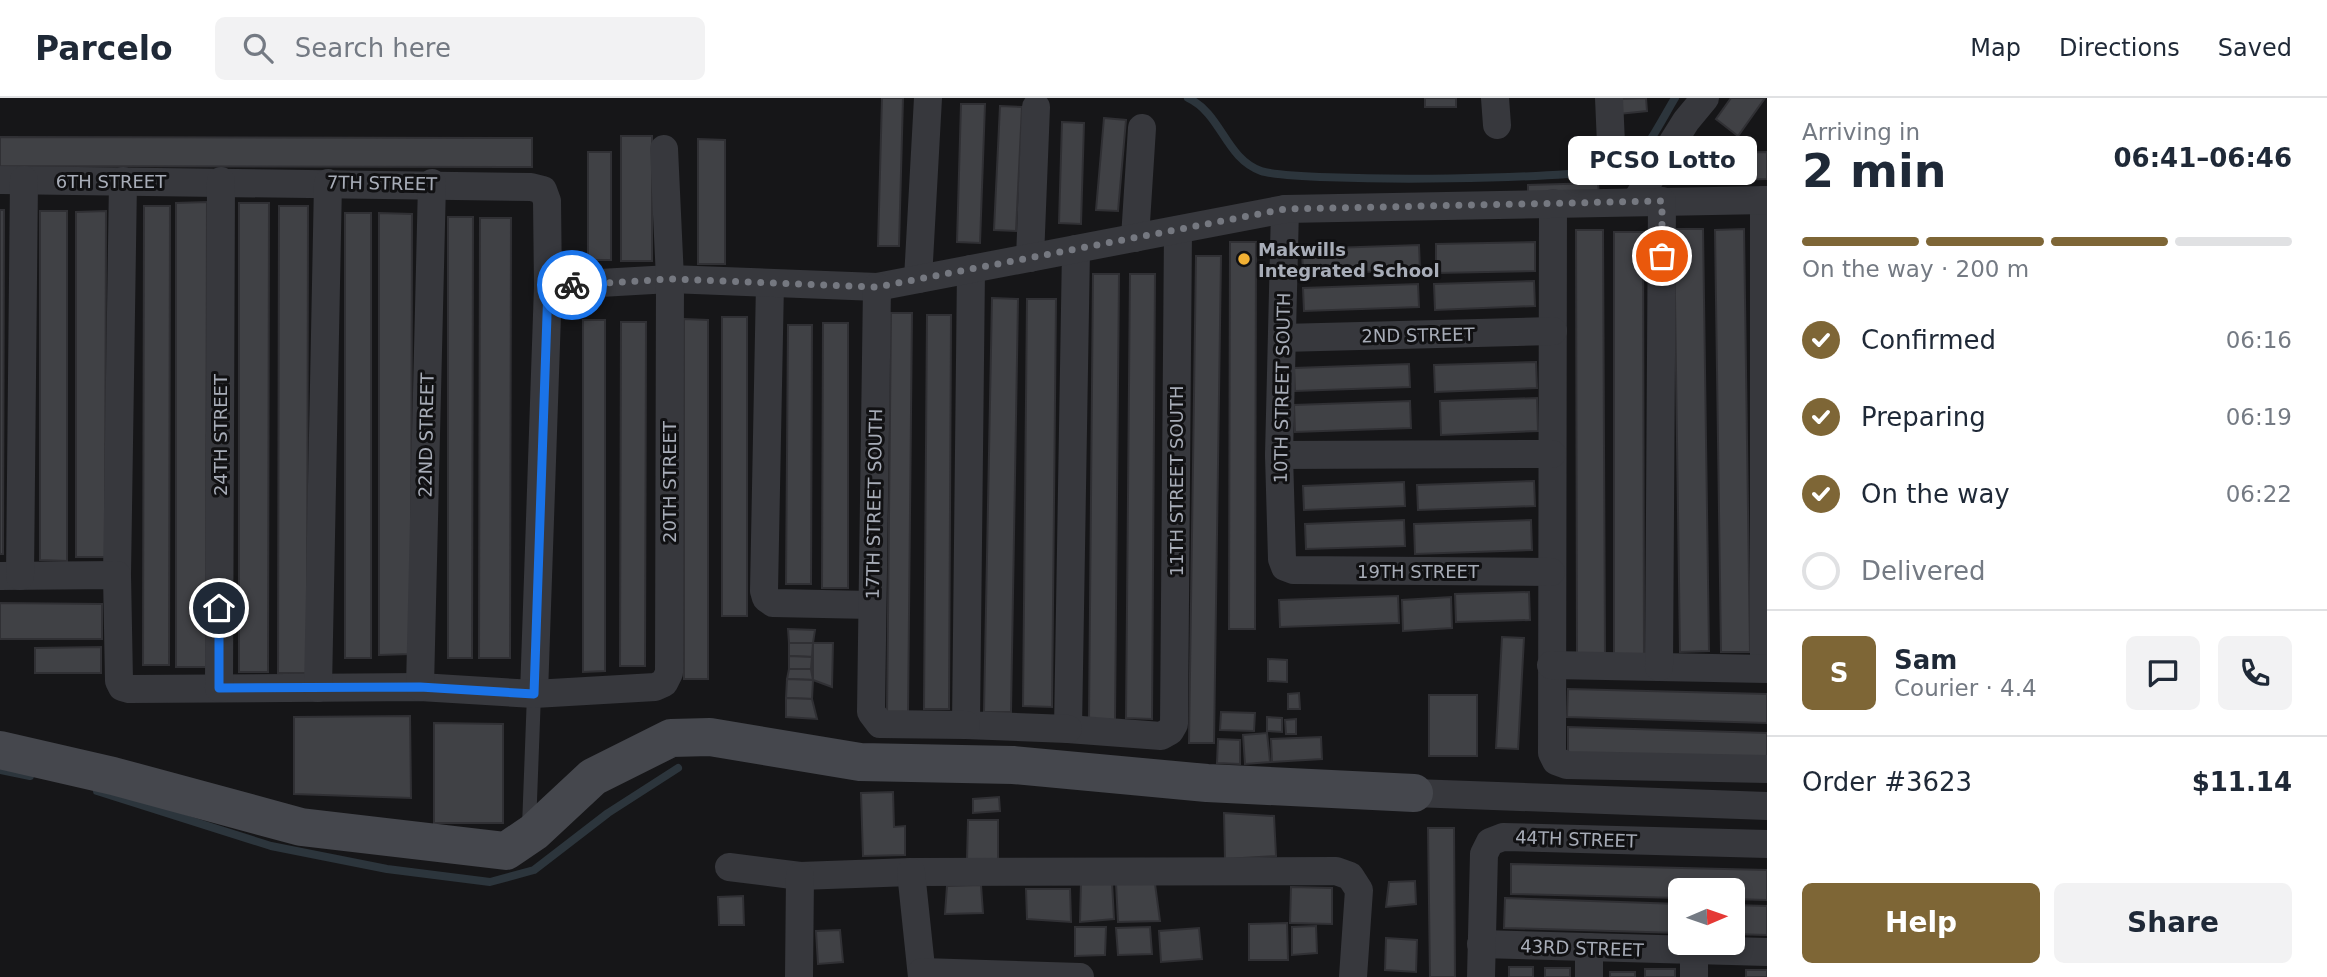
<!DOCTYPE html>
<html lang="en">
<head>
<meta charset="utf-8">
<style>
  body { margin:0; font-family:"DejaVu Sans",sans-serif; background:#f2f2f3; color:#1f2937; height:100vh; display:flex; flex-direction:column; font-size:26px; white-space:nowrap }
  * { box-sizing:border-box; margin:0 }
  p { font-size:23px; color:#747a83 }
  .icon { flex:none; width:38px; height:38px; fill:none; stroke:currentColor; stroke-width:2; stroke-linecap:round; stroke-linejoin:round }
  .map { position:relative; flex:1; overflow:hidden }
  .panel { display:flex; flex-direction:column; background:#fff; width:560px }
  .panel>* { flex:none }
  .needle { width:46px; rotate:88deg }
  .tools { position:absolute; left:1668px; top:780px; display:grid; gap:14px }
  .tools a { display:grid; place-items:center; width:77px; height:77px; border-radius:10px; background:#fff; box-shadow:0 4px 10px #0003; font-size:35px }
  .pin { position:absolute; display:grid; place-items:center; width:60px; height:60px; color:#fff; margin:-30px; border:4px solid #fff; border-radius:50%; box-shadow:0 2px 7px #0007 }
  .courier { position:absolute; display:grid; place-items:center; width:70px; height:70px; margin:-35px; border:5px solid #1a73e8; border-radius:50%; background:#fff; color:#222; box-shadow:0 2px 9px #0007 }
  .bubble { position:absolute; height:49px; border-radius:10px; background:#fff; box-shadow:0 4px 10px #0003; font-size:23px; font-weight:600; line-height:49px; text-align:center }
  .overview em { font-style:normal; font-weight:600 }
  .overview div { display:flex; flex-direction:column-reverse }
  .overview { display:flex; align-items:center; justify-content:space-between; height:119px; padding:0 35px }
  h1 { font-size:46px; font-weight:600; line-height:52px }
  .bar { display:grid; grid-template-columns:repeat(4,1fr); gap:10px 7px; align-content:center; height:84px; padding:0 35px }
  .bar i { height:9px; border-radius:5px; background:#e0e1e3 }
  .bar .on { background:#7e6636 }
  .bar p { grid-column:span 4 }
  .line { display:flex; align-items:center; gap:18px; padding:0 35px; border-top:2px solid #e0e1e3 }
  .line div { flex:1 }
  .round { display:grid; place-items:center; flex:none; width:74px; height:74px; border-radius:10px; background:#f2f2f3 }
  ol { padding:0 35px; list-style:none }
  li { display:flex; align-items:center; gap:21px; height:77px }
  li p { margin-inline-start:auto }
  li .icon { padding:7px; border-radius:50%; background:#7e6636; color:#fff; stroke-width:4 }
  li:last-child { color:#747a83 }
  li i { width:38px; height:38px; border:4px solid #e0e1e3; border-radius:50% }
  .button { display:flex; gap:14px; margin-top:auto; padding:14px 35px }
  .button a { flex:1; height:80px; border-radius:10px; background:#7e6636; color:#fff; font-size:28px; font-weight:600; line-height:80px; text-align:center }
  .button a+a { background:#f2f2f3; color:#1f2937 }
  header { display:flex; align-items:center; gap:42px; box-sizing:border-box; height:98px; padding:0 35px; background:#fff; border-bottom:2px solid #e0e1e3 }
  header strong { font-size:33px }
  nav { display:flex; gap:38px; margin-inline-start:auto; font-size:24px }
  .search { width:490px; height:63px; background:#f2f2f3; display:flex; align-items:center; gap:18px; box-sizing:border-box; padding:0 24px; border-radius:10px; color:#747a83; font-size:26px }
  main { display:flex; flex:1; min-height:0 }
  .map>svg:first-child { display:block }
  .lines { fill:none; stroke-linecap:round; stroke-linejoin:round }
  .stream { stroke:#2c353c; stroke-width:8 }
  .building { fill:#404145; stroke:#303034; stroke-width:2 }
  .lane { stroke:#37383d; stroke-width:14 }
  .street { stroke:#37383d; stroke-width:28 }
  .secondary { stroke:#45474d; stroke-width:38 }
  .done { stroke:#757880; stroke-width:7; stroke-dasharray:0 12.6 }
  .route { stroke:#1a73e8; stroke-width:9 }
  .poi-dot { fill:#f2b134; stroke:#111113; stroke-width:2.5 }
  .labels { text-anchor:middle; dominant-baseline:central; stroke-width:6; stroke-linejoin:round; paint-order:stroke }
  .street-label { font-size:18px; fill:#a8adb8; stroke:#111113 }
  .poi-label { font-size:18px; font-weight:bold; fill:#a8adb8; stroke:#111113; text-anchor:start }
</style>
</head>
<body>
<header>
<strong>Parcelo</strong>
<div class="search"><svg class="icon" aria-label="search" viewBox="0 0 24 24"><circle cx="10" cy="10" r="6"/><path d="M15 15l6 6"/></svg>Search here</div>
<nav><a>Map</a><a>Directions</a><a>Saved</a></nav>
</header>
<main>
<div class="map">
<svg width="1767" height="879" viewBox="0 0 1767 879">
  <rect width="100%" height="100%" fill="#161618"/>
  <g class="lines">
    <!-- stream -->
    <g class="stream">
      <path d="M1188,0C1222,16 1225,60 1261,73C1295,85 1608,83 1631,66C1646,54 1664,18 1675,0"/>
      <polyline points="0,672 30,678"/>
      <polyline points="97,693 271,748 387,771 490,784 534,772 608,715 678,670"/>
    </g>
  </g>
  <!-- building -->
  <g class="building">
    <polygon points="882,0 903,0 899,148 878,148"/>
    <rect x="1425" y="0" width="31" height="9"/>
    <polygon points="1646,0 1647,13 1619,16 1618,1"/>
    <polygon points="1731,0 1765,0 1738,38 1716,21"/>
    <polygon points="961,6 985,6 980,145 957,144"/>
    <polygon points="1000,8 1022,9 1016,133 994,132"/>
    <polygon points="1104,20 1126,22 1118,113 1096,112"/>
    <polygon points="1062,24 1084,25 1081,126 1059,125"/>
    <rect x="621" y="38" width="31" height="125"/>
    <polygon points="0,39 532,40 532,69 0,68"/>
    <polygon points="698,41 725,42 725,166 698,166"/>
    <rect x="588" y="54" width="23" height="108"/>
    <polygon points="1767,54 1767,81 1693,83 1692,56"/>
    <polygon points="1598,85 1599,97 1528,100 1528,87"/>
    <polygon points="207,104 206,569 176,569 176,105"/>
    <polygon points="239,105 269,105 268,574 239,574"/>
    <polygon points="144,108 170,108 169,567 143,567"/>
    <polygon points="279,108 308,108 307,575 278,575"/>
    <polygon points="0,112 4,112 3,456 0,456"/>
    <polygon points="40,113 67,113 67,463 40,462"/>
    <polygon points="106,113 105,459 76,459 76,114"/>
    <rect x="345" y="115" width="26" height="445"/>
    <polygon points="379,115 412,116 411,556 379,557"/>
    <polygon points="448,119 473,119 472,560 448,560"/>
    <polygon points="480,120 511,120 510,560 479,560"/>
    <polygon points="1674,131 1703,131 1709,553 1680,554"/>
    <polygon points="1744,131 1750,554 1721,554 1715,132"/>
    <polygon points="1576,132 1603,132 1605,560 1577,560"/>
    <polygon points="1614,134 1643,134 1644,557 1614,557"/>
    <polygon points="1230,144 1256,144 1255,531 1229,531"/>
    <polygon points="1535,144 1535,173 1436,175 1436,146"/>
    <polygon points="1419,147 1420,172 1303,176 1302,151"/>
    <polygon points="1196,158 1221,158 1214,645 1189,645"/>
    <polygon points="1093,176 1119,176 1115,623 1089,622"/>
    <polygon points="1130,176 1155,176 1152,621 1126,620"/>
    <polygon points="1534,183 1535,208 1435,212 1434,186"/>
    <polygon points="1418,186 1419,209 1304,213 1303,190"/>
    <polygon points="992,200 1018,201 1011,614 984,614"/>
    <polygon points="1027,201 1056,201 1052,609 1023,608"/>
    <polygon points="891,215 912,215 908,617 887,617"/>
    <polygon points="927,217 951,217 949,611 924,611"/>
    <rect x="722" y="219" width="25" height="299"/>
    <polygon points="684,221 708,222 708,581 684,581"/>
    <polygon points="583,222 605,222 605,573 583,574"/>
    <polygon points="621,224 646,224 645,568 620,568"/>
    <polygon points="823,225 848,225 848,490 822,490"/>
    <polygon points="788,227 812,227 811,486 786,486"/>
    <polygon points="1536,264 1537,290 1435,294 1434,267"/>
    <polygon points="1409,266 1410,289 1295,293 1294,270"/>
    <polygon points="1537,300 1538,333 1441,337 1440,303"/>
    <polygon points="1410,303 1411,330 1295,334 1294,307"/>
    <polygon points="1534,383 1535,408 1418,412 1417,387"/>
    <polygon points="1404,384 1405,408 1304,412 1303,388"/>
    <polygon points="1404,422 1405,448 1306,451 1305,426"/>
    <polygon points="1531,422 1532,452 1415,456 1414,426"/>
    <polygon points="1529,494 1530,522 1456,524 1455,496"/>
    <polygon points="1398,498 1399,525 1280,529 1279,502"/>
    <polygon points="1451,499 1452,530 1403,533 1402,502"/>
    <polygon points="0,505 102,506 102,541 0,541"/>
    <polygon points="788,531 815,532 813,545 789,545"/>
    <polygon points="1502,539 1524,540 1518,651 1496,650"/>
    <polygon points="789,545 813,545 812,559 789,558"/>
    <polygon points="813,545 833,545 832,589 813,582"/>
    <polygon points="101,549 101,575 35,575 35,550"/>
    <polygon points="789,558 812,559 811,571 789,571"/>
    <polygon points="1268,561 1287,562 1287,584 1268,583"/>
    <polygon points="789,571 811,571 813,582 787,581"/>
    <polygon points="787,581 813,582 812,601 786,600"/>
    <polygon points="1568,591 1767,596 1767,625 1567,619"/>
    <polygon points="1299,595 1300,611 1288,611 1288,596"/>
    <rect x="1429" y="597" width="48" height="61"/>
    <polygon points="786,600 812,601 817,621 786,619"/>
    <polygon points="1221,614 1255,615 1254,633 1220,632"/>
    <polygon points="410,618 411,700 294,696 294,619"/>
    <polygon points="1267,619 1282,620 1282,634 1267,633"/>
    <polygon points="1296,621 1296,636 1286,636 1285,622"/>
    <polygon points="434,625 503,626 503,725 434,725"/>
    <polygon points="1568,629 1767,635 1767,661 1568,656"/>
    <polygon points="1267,635 1270,664 1245,666 1243,637"/>
    <polygon points="1321,639 1322,661 1272,664 1271,641"/>
    <polygon points="1218,641 1240,642 1240,666 1217,665"/>
    <polygon points="893,694 894,729 905,728 905,757 863,758 861,695"/>
    <polygon points="999,699 1000,713 973,715 973,701"/>
    <polygon points="1224,715 1274,718 1276,758 1225,761"/>
    <polygon points="968,722 998,722 998,763 967,762"/>
    <polygon points="1428,730 1454,730 1455,879 1430,879"/>
    <polygon points="1511,766 1767,772 1767,802 1732,801 1732,793 1680,793 1680,800 1511,796"/>
    <polygon points="1415,783 1416,806 1386,809 1389,784"/>
    <polygon points="1081,784 1112,784 1114,821 1080,824"/>
    <polygon points="1116,785 1155,786 1160,823 1118,824"/>
    <polygon points="981,787 983,815 945,816 947,788"/>
    <polygon points="1291,789 1332,790 1332,826 1290,825"/>
    <polygon points="1026,791 1070,791 1071,824 1027,821"/>
    <polygon points="743,798 744,827 719,827 718,799"/>
    <polygon points="1505,800 1680,806 1680,835 1504,830"/>
    <polygon points="1732,807 1767,808 1767,837 1732,836"/>
    <polygon points="1287,825 1288,862 1249,862 1249,826"/>
    <polygon points="1316,828 1317,855 1292,857 1292,829"/>
    <polygon points="1075,829 1106,829 1105,857 1075,858"/>
    <polygon points="1150,829 1152,856 1118,857 1116,830"/>
    <polygon points="1199,830 1202,861 1161,864 1159,833"/>
    <polygon points="840,832 843,864 818,866 816,833"/>
    <polygon points="1386,840 1417,842 1416,874 1385,872"/>
    <rect x="1509" y="869" width="24" height="10"/>
    <rect x="1545" y="870" width="25" height="9"/>
    <rect x="1645" y="871" width="30" height="8"/>
    <rect x="1746" y="872" width="21" height="7"/>
    <rect x="1610" y="874" width="25" height="5"/>
  </g>
  <g class="lines">
    <!-- lane -->
    <polyline class="lane" points="529,729 534,596"/>
    <!-- street -->
    <g class="street">
      <polyline points="1495,0 1497,27"/>
      <polyline points="1609,0 1611,46"/>
      <polyline points="0,82 531,89 543,92 547,103 548,188 534,596"/>
      <polyline points="1764,102 1764,570"/>
      <polyline points="1636,103 1686,23 1705,0"/>
      <polyline points="1553,105 1552,655 1556,663 1567,667 1767,671"/>
      <polyline points="1285,111 1279,357 1282,461 1285,469 1293,472 1551,474"/>
      <polyline points="1135,140 1142,30"/>
      <polyline points="1076,151 1068,631 1161,638 1170,633 1174,626 1178,132"/>
      <polyline points="1030,160 1036,9"/>
      <polyline points="971,171 966,627 1068,631"/>
      <polyline points="918,181 928,0"/>
      <polyline points="770,185 764,493 766,500 773,505 872,507"/>
      <polyline points="548,188 670,181 877,189 1285,111 1767,102"/>
      <polyline points="877,189 871,614 880,626 966,627"/>
      <polyline points="1282,240 1553,233"/>
      <polyline points="1279,357 1552,356"/>
      <polyline points="117,477 123,83"/>
      <polyline points="0,478 117,477 119,583 122,589 129,591 420,589 534,596 655,589 664,585 669,575 670,181 664,51"/>
      <polyline points="20,478 24,82"/>
      <polyline points="1551,567 1767,571"/>
      <polyline points="1659,569 1662,103"/>
      <polyline points="420,589 432,85"/>
      <polyline points="219,590 221,83"/>
      <polyline points="318,590 328,85"/>
      <polyline points="1414,695 1767,708"/>
      <polyline points="729,769 800,778 911,774 1336,773 1350,778 1359,792 1353,879"/>
      <polyline points="911,774 922,879"/>
      <polyline points="1481,846 1767,854"/>
      <polyline points="1694,854 1694,879"/>
      <polyline points="922,874 1080,879"/>
      <polyline points="799,879 800,778"/>
      <polyline points="1481,879 1484,756 1490,744 1503,739 1767,746"/>
      <polyline points="1589,879 1589,849"/>
    </g>
    <!-- secondary -->
    <polyline class="secondary" points="0,652 113,678 301,729 506,753 534,734 593,679 671,640 710,639 860,664 1013,667 1207,685 1414,695"/>
  </g>
  <g class="lines">
    <!-- done -->
    <polyline class="done" points="572,187 670,181 877,189 1285,111 1662,103 1662,158"/>
    <!-- route -->
    <polyline class="route" points="219,510 219,590 420,589 534,596 548,188 572,187"/>
  </g>
  <!-- markers -->
  <circle class="poi-dot" cx="1244" cy="161" r="7"/>
  <g class="labels">
    <!-- street labels -->
    <g class="street-label">
      <text x="111" y="83">6TH STREET</text>
      <text transform="translate(382 85) rotate(1)">7TH STREET</text>
      <text transform="translate(1418 237) rotate(-1)">2ND STREET</text>
      <text transform="translate(1282 290) rotate(-89)">10TH STREET SOUTH</text>
      <text transform="translate(220 337) rotate(-90)">24TH STREET</text>
      <text transform="translate(426 337) rotate(-89)">22ND STREET</text>
      <text transform="translate(1176 383) rotate(-90)">11TH STREET SOUTH</text>
      <text transform="translate(669 384) rotate(-90)">20TH STREET</text>
      <text transform="translate(874 406) rotate(-89)">17TH STREET SOUTH</text>
      <text x="1418" y="473">19TH STREET</text>
      <text transform="translate(1576 741) rotate(2)">44TH STREET</text>
      <text transform="translate(1582 850) rotate(2)">43RD STREET</text>
    </g>
    <!-- poi labels -->
    <g class="poi-label">
      <text x="1258" y="151">Makwills<tspan x="1258" dy="21">Integrated School</tspan></text>
    </g>
  </g>
</svg>
<div class="tools">
<a><svg class="needle" viewBox="-14 -14 28 28"><path d="M0-13l5 13h-10z" fill="#e53935"/><path d="M0 13l5-13h-10z" fill="#747a83"/></svg></a>
</div>
<div class="pin" style="left:1662px;top:158px;background:#ea580c"><svg class="icon" aria-label="bag" viewBox="0 0 24 24"><path d="M5 8h14l-1 12H6zM9 8a3 3 0 0 1 6 0"/></svg></div>
<div class="pin" style="left:219px;top:510px;background:#1f2937"><svg class="icon" aria-label="home" viewBox="0 0 24 24"><path d="M3 11l9-7 9 7M6 9v11h12V9"/></svg></div>
<div class="courier" style="left:572px;top:187px"><svg class="icon" aria-label="bike" viewBox="0 0 24 24"><circle cx="6" cy="16" r="4"/><circle cx="18" cy="16" r="4"/><path d="M6 16l4-8h5l3 8M10 8l3 8H6M13 5h3"/></svg></div>
<div class="bubble" style="left:1568px;top:38px;width:189px">PCSO Lotto</div>
</div>
<section class="panel">
<div class="overview"><div><h1>2 min</h1><p>Arriving in</p></div><em>06:41–06:46</em></div>
<div class="bar"><i class="on"></i><i class="on"></i><i class="on"></i><i></i><p>On the way · 200 m</p></div>
<ol>
<li><svg class="icon" aria-label="check" viewBox="0 0 24 24"><path d="M5 12l5 5 9-10"/></svg>Confirmed<p>06:16</p></li>
<li><svg class="icon" aria-label="check" viewBox="0 0 24 24"><path d="M5 12l5 5 9-10"/></svg>Preparing<p>06:19</p></li>
<li><svg class="icon" aria-label="check" viewBox="0 0 24 24"><path d="M5 12l5 5 9-10"/></svg>On the way<p>06:22</p></li>
<li><i></i>Delivered</li>
</ol>
<div class="line" style="height:126px"><b class="round" style="background:#7e6636;color:#fff">S</b><div><b>Sam</b><p>Courier · 4.4</p></div><a class="round"><svg class="icon" aria-label="chat" viewBox="0 0 24 24"><path d="M4 5h16v11H9l-5 4z"/></svg></a><a class="round"><svg class="icon" aria-label="phone" viewBox="0 0 24 24"><path d="M5 4h4l2 5-3 2q2 4 5 5l2-3 5 2v4C11 20 4 13 5 4z"/></svg></a></div>
<div class="line" style="height:91px"><div>Order #3623</div><b>$11.14</b></div>
<div class="button"><a>Help</a><a>Share</a></div>
</section>
</main>
</body>
</html>
